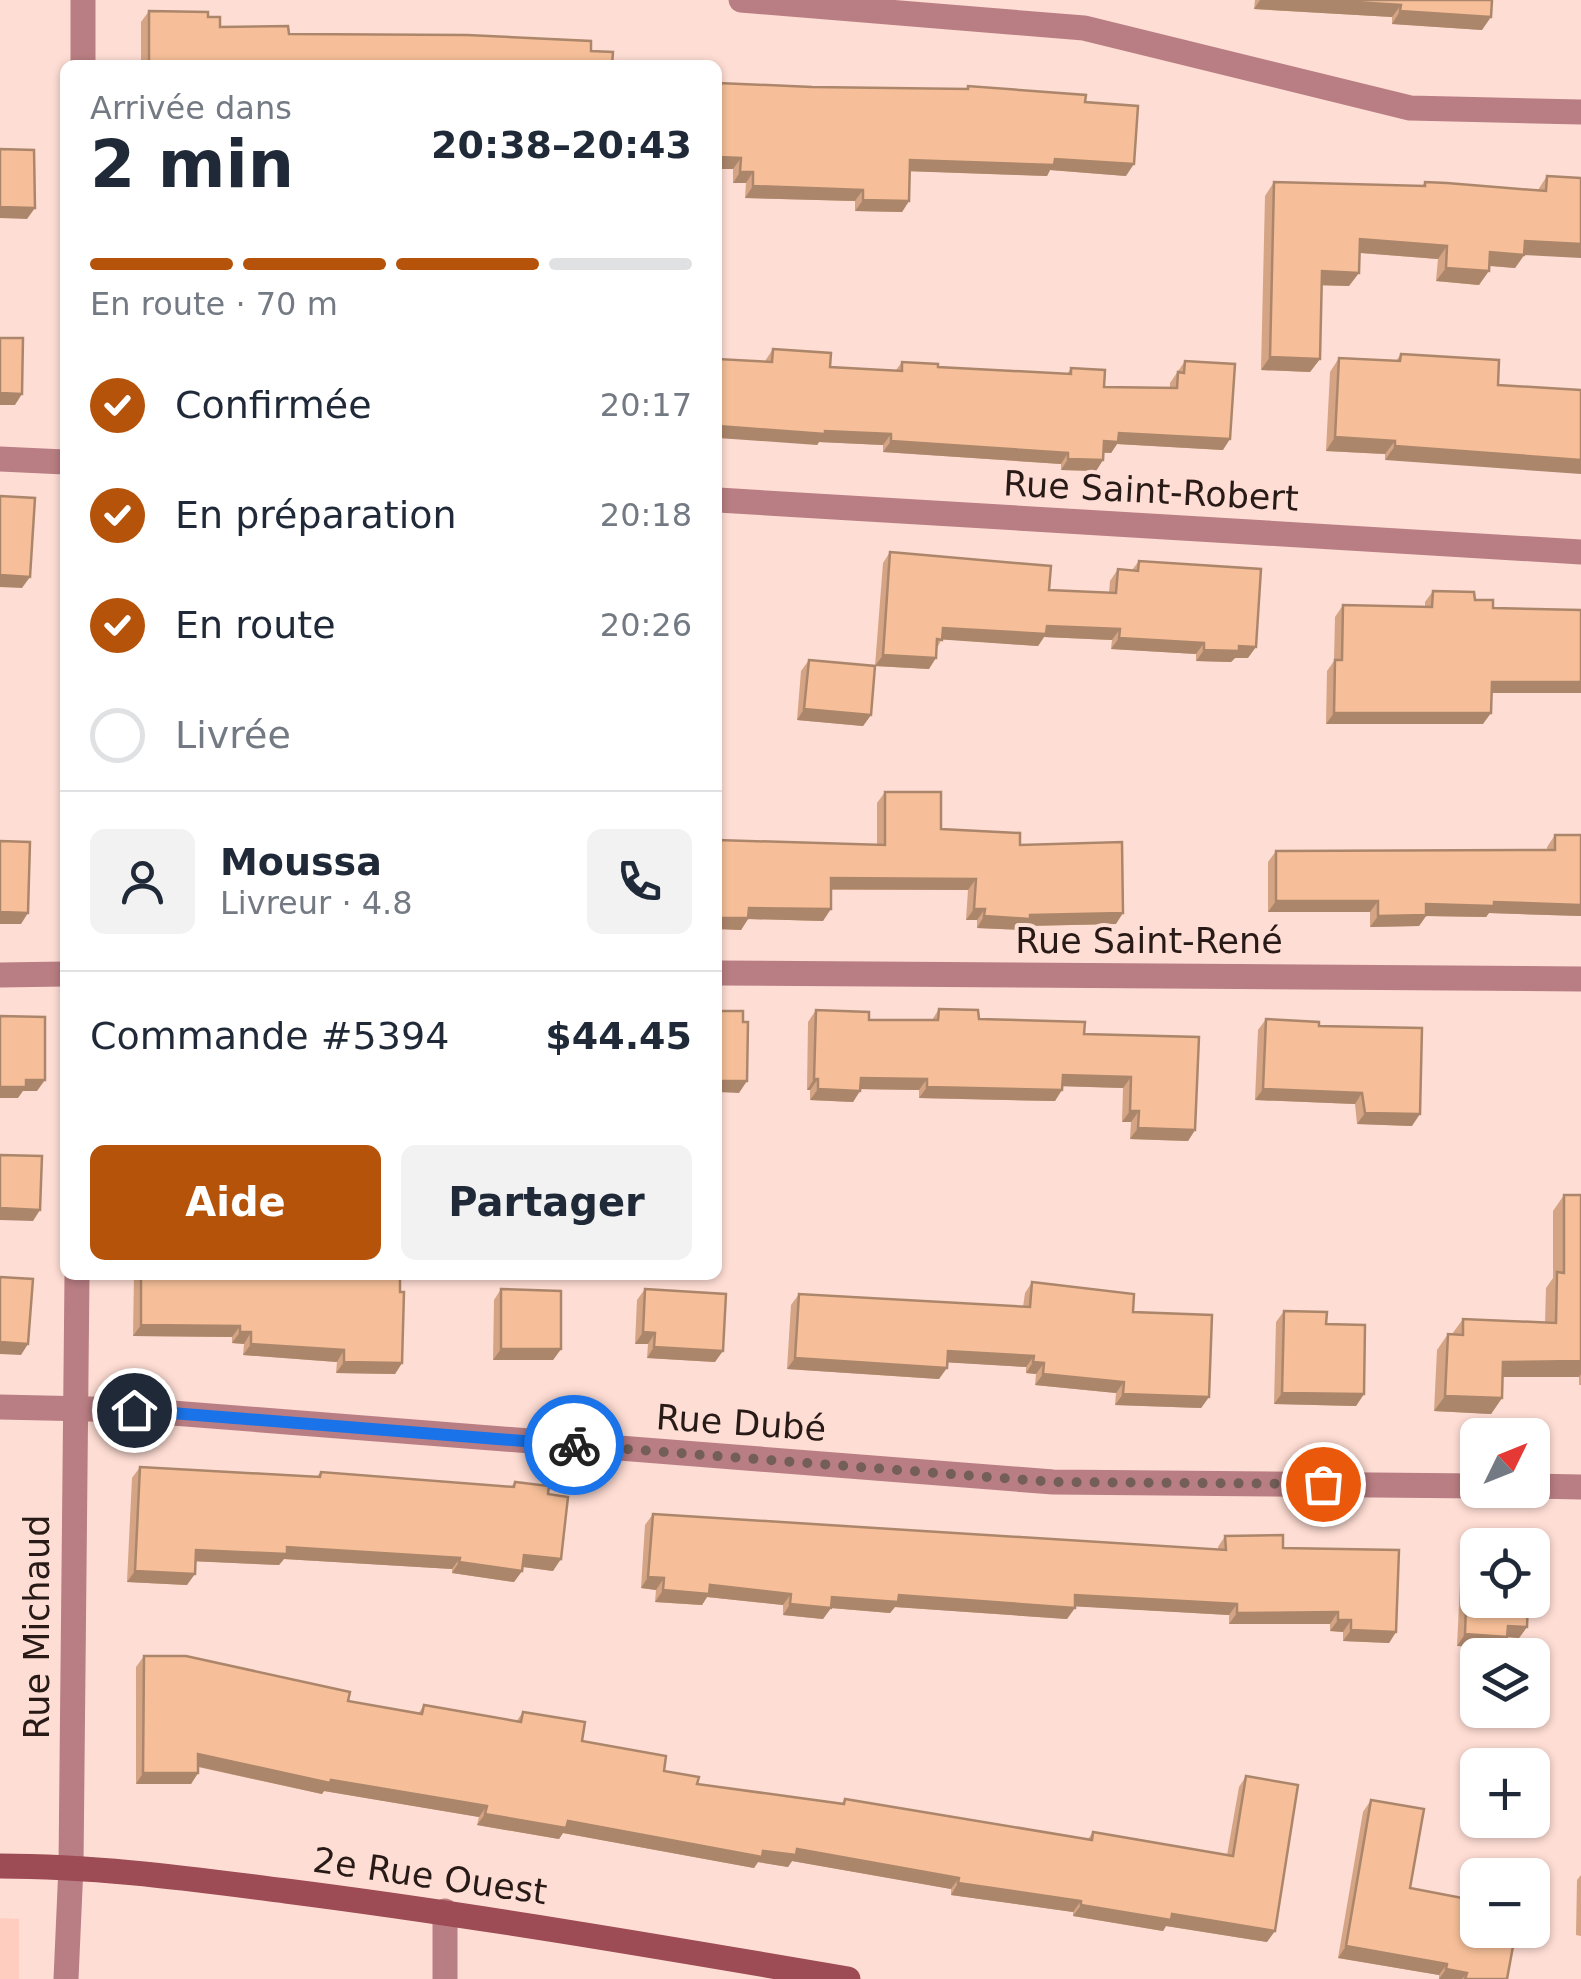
<!DOCTYPE html>
<html lang="fr">
<head>
<meta charset="utf-8">
<style>
  body { margin:0; font-family:"DejaVu Sans",sans-serif; background:#f2f2f3; color:#1f2937; height:100vh; display:flex; flex-direction:column; font-size:38px; white-space:nowrap }
  * { box-sizing:border-box; margin:0 }
  p { font-size:32px; color:#747a83 }
  .icon { flex:none; width:55px; height:55px; fill:none; stroke:currentColor; stroke-width:2; stroke-linecap:round; stroke-linejoin:round }
  .map { position:relative; flex:1; overflow:hidden }
  .panel { position:absolute; left:60px; top:60px; width:662px; height:1220px; display:flex; flex-direction:column; background:#fff; border-radius:15px; box-shadow:0 2px 8px #0004 }
  .panel>* { flex:none }
  .needle { width:65px; rotate:47deg }
  .fabs { position:absolute; left:1460px; top:1418px; display:grid; gap:20px }
  .fabs a { display:grid; place-items:center; width:90px; height:90px; border-radius:15px; background:#fff; box-shadow:0 2px 8px #0004; font-size:50px }
  .pin { position:absolute; display:grid; place-items:center; width:85px; height:85px; color:#fff; margin:-42px; border:5px solid #fff; border-radius:50%; box-shadow:0 2px 10px #0007 }
  .courier { position:absolute; display:grid; place-items:center; width:100px; height:100px; margin:-50px; border:8px solid #1a73e8; border-radius:50%; background:#fff; color:#222; box-shadow:0 2px 12px #0007 }
  .headline em { font-style:normal; font-weight:700 }
  .headline div { display:flex; flex-direction:column-reverse }
  .headline { display:flex; align-items:center; justify-content:space-between; height:170px; padding:0 30px }
  h1 { font-size:65px; font-weight:700; line-height:75px }
  .bar { display:grid; grid-template-columns:repeat(4,1fr); gap:15px 10px; align-content:center; height:120px; padding:0 30px }
  .bar i { height:12px; border-radius:8px; background:#e0e1e3 }
  .bar .on { background:#b45309 }
  .bar p { grid-column:span 4 }
  .line { display:flex; align-items:center; gap:25px; padding:0 30px; border-top:2px solid #e0e1e3 }
  .line div { flex:1 }
  .round { display:grid; place-items:center; flex:none; width:105px; height:105px; border-radius:15px; background:#f2f2f3 }
  ol { padding:0 30px; list-style:none }
  li { display:flex; align-items:center; gap:30px; height:110px }
  li p { margin-inline-start:auto }
  li .icon { padding:10px; border-radius:50%; background:#b45309; color:#fff; stroke-width:4 }
  li:last-child { color:#747a83 }
  li i { width:55px; height:55px; border:5px solid #e0e1e3; border-radius:50% }
  .cta { display:flex; gap:20px; margin-top:auto; padding:20px 30px }
  .cta a { flex:1; height:115px; border-radius:15px; background:#b45309; color:#fff; font-size:40px; font-weight:700; line-height:115px; text-align:center }
  .cta a+a { background:#f2f2f3; color:#1f2937 }
  .map>svg:first-child { display:block }
  .built { fill:#fecdc0 }
  .lines { fill:none; stroke-linecap:round; stroke-linejoin:round }
  .street { stroke:#b97e83; stroke-width:25 }
  .secondary { stroke:#9d4b54; stroke-width:25 }
  .wall { fill:#d4a484 }
  .shaded-wall { fill:#ac866b }
  .building { fill:#f6bf99; stroke:#ac866b; stroke-width:2.5 }
  .done { stroke:#735e58; stroke-width:10; stroke-dasharray:0 18 }
  .route { stroke:#1a73e8; stroke-width:12 }
  .labels { text-anchor:middle; dominant-baseline:central; stroke-width:8; stroke-linejoin:round; paint-order:stroke }
  .street-label { font-size:35px; fill:#281a16; stroke:#feddd4 }
</style>
</head>
<body>
<div class="map">
<svg width="1581" height="1979" viewBox="0 0 1581 1979">
  <rect width="100%" height="100%" fill="#feddd4"/>
  <!-- built -->
  <polygon class="built" points="0,1918 19,1919 19,1979 0,1979"/>
  <g class="lines">
    <!-- street -->
    <g class="street">
      <polyline points="741,0 1084,28 1410,108 1581,112"/>
      <polyline points="83,65 83,0"/>
      <polyline points="0,459 65,462"/>
      <polyline points="718,500 1581,552"/>
      <polyline points="718,973 1581,979"/>
      <polyline points="0,975 65,974"/>
      <polyline points="0,1407 134,1410 1053,1482 1478,1486"/>
      <polyline points="1532,1486 1581,1487"/>
      <polyline points="66,1979 71,1866 77,1275"/>
      <polyline points="445,1979 445,1911"/>
    </g>
    <!-- secondary -->
    <path class="secondary" d="M0,1866C97,1866 191,1879 286,1891C474,1915 661,1947 848,1979"/>
  </g>
  <!-- wall -->
  <g class="wall">
    <polygon points="1255,0 1492,0 1482,30 1392,24 1392,17 1254,9"/>
    <polygon points="149,11 208,17 220,27 289,34 591,51 612,65 141,65 141,22"/>
    <polygon points="718,83 812,87 966,89 968,86 1085,102 1126,176 1050,170 1047,176 910,171 909,201 902,212 855,211 855,201 745,198 746,183 733,183 733,169 718,169"/>
    <polygon points="1547,176 1581,178 1515,268 1489,266 1479,285 1436,281 1438,259 1359,253 1349,286 1321,285 1320,359 1310,372 1261,370 1265,196 1274,182 1422,186 1425,182 1538,190"/>
    <polygon points="773,349 830,367 896,370 902,362 938,367 1067,374 1071,368 1104,387 1170,388 1170,383 1185,361 1223,450 1117,444 1111,453 1104,453 1103,460 1096,471 1061,470 1061,464 883,452 883,445 819,442 817,445 765,361"/>
    <polygon points="1401,354 1499,360 1385,460 1385,454 1326,451 1330,372 1339,358 1396,361"/>
    <polygon points="890,552 1049,590 1109,593 1110,581 1118,569 1132,570 1139,561 1248,658 1235,658 1231,662 1196,661 1196,654 1111,649 1112,640 1044,637 1038,646 942,639 937,648 929,669 875,666 883,563"/>
    <polygon points="1433,591 1475,600 1493,608 1581,693 1491,693 1483,724 1326,724 1327,671 1334,661 1335,617 1343,605 1425,607 1425,602"/>
    <polygon points="809,660 871,715 863,726 797,720 801,671"/>
    <polygon points="885,792 941,829 1020,845 1116,924 1025,926 1022,930 977,928 977,920 966,920 968,890 831,890 823,921 748,919 741,930 718,929 877,845 877,803"/>
    <polygon points="1555,835 1581,835 1581,916 1489,913 1486,917 1426,916 1419,926 1370,927 1370,912 1268,912 1268,862 1276,851 1547,850 1547,847"/>
    <polygon points="939,1009 979,1019 1084,1034 1195,1130 1188,1141 1130,1139 1131,1122 1122,1122 1123,1088 1062,1086 1055,1101 919,1098 919,1090 861,1089 853,1102 810,1100 810,1090 807,1090 808,1022 816,1010 869,1020 932,1020"/>
    <polygon points="1266,1019 1319,1026 1412,1126 1357,1124 1355,1104 1255,1100 1258,1030"/>
    <polygon points="1564,1195 1581,1195 1581,1385 1579,1385 1579,1377 1503,1377 1502,1398 1491,1414 1434,1411 1437,1350 1448,1334 1452,1334 1463,1319 1545,1323 1546,1288 1553,1278 1553,1211"/>
    <polygon points="134,1275 400,1275 402,1363 395,1374 336,1373 337,1362 243,1355 244,1344 232,1343 232,1337 133,1336"/>
    <polygon points="1032,1282 1133,1312 1209,1397 1201,1408 1115,1405 1116,1393 1035,1385 1036,1374 1026,1373 1026,1367 947,1362 939,1379 787,1369 791,1305 799,1294 1023,1307 1025,1293"/>
    <polygon points="501,1289 561,1349 553,1360 493,1360 494,1300"/>
    <polygon points="645,1289 715,1362 647,1358 648,1344 635,1344 637,1300"/>
    <polygon points="1284,1311 1326,1324 1364,1394 1356,1406 1274,1404 1276,1322"/>
    <polygon points="140,1467 317,1476 321,1472 511,1487 515,1482 548,1494 553,1571 523,1567 522,1571 514,1582 452,1573 452,1569 284,1559 279,1565 195,1561 187,1585 127,1582 132,1478"/>
    <polygon points="653,1514 1218,1550 1218,1547 1225,1536 1283,1548 1396,1632 1389,1643 1343,1641 1343,1632 1330,1631 1330,1624 1229,1624 1229,1615 1075,1606 1067,1619 895,1607 890,1613 831,1608 823,1619 783,1615 783,1605 707,1597 702,1605 655,1602 656,1590 641,1588 645,1525"/>
    <polygon points="1468,1553 1527,1627 1519,1638 1507,1637 1499,1648 1457,1646 1461,1564"/>
    <polygon points="144,1656 348,1701 418,1714 424,1705 516,1722 523,1712 582,1741 697,1784 842,1803 845,1799 1088,1839 1093,1832 1227,1855 1239,1787 1246,1776 1267,1942 1166,1926 1163,1931 1073,1916 1073,1912 951,1895 951,1889 792,1861 788,1867 758,1862 754,1868 563,1833 559,1839 477,1825 479,1817 324,1791 322,1794 198,1767 198,1773 191,1784 136,1784 136,1667"/>
    <polygon points="1371,1800 1410,1888 1507,1979 1439,1979 1439,1975 1338,1958 1363,1812"/>
    <polygon points="1581,1875 1581,1936 1576,1935 1577,1880"/>
  </g>
  <!-- shaded-wall -->
  <g class="shaded-wall">
    <polygon points="1260,0 1321,0 1401,5 1392,17 1254,9"/>
    <polygon points="1400,11 1491,17 1482,30 1392,24"/>
    <polygon points="718,157 741,158 733,169 718,169"/>
    <polygon points="1055,159 1134,164 1126,176 1050,170 1047,176 902,171 910,160"/>
    <polygon points="740,172 753,172 746,183 733,183"/>
    <polygon points="753,186 863,190 855,201 745,198"/>
    <polygon points="863,200 909,201 902,212 855,211"/>
    <polygon points="0,207 35,208 27,219 0,218"/>
    <polygon points="1360,239 1447,246 1438,259 1350,252"/>
    <polygon points="1525,241 1581,244 1581,258 1524,255 1515,268 1481,265 1490,252"/>
    <polygon points="1446,268 1489,271 1479,285 1436,281"/>
    <polygon points="1322,271 1359,273 1349,286 1312,285"/>
    <polygon points="1270,357 1320,359 1310,372 1261,370"/>
    <polygon points="0,393 22,394 15,405 0,405"/>
    <polygon points="719,426 825,431 891,434 883,445 819,442 817,445 718,438"/>
    <polygon points="1119,433 1230,439 1223,450 1117,444 1111,453 1096,452 1104,441"/>
    <polygon points="1335,437 1395,441 1385,454 1326,451"/>
    <polygon points="891,441 1068,453 1061,464 883,452"/>
    <polygon points="1395,446 1581,460 1581,474 1385,460"/>
    <polygon points="1068,459 1103,460 1096,471 1061,470"/>
    <polygon points="0,575 30,577 22,588 0,587"/>
    <polygon points="1047,626 1120,629 1112,640 1044,637 1038,646 935,639 943,628"/>
    <polygon points="1119,638 1204,643 1196,654 1111,649"/>
    <polygon points="1239,646 1256,647 1248,658 1235,658 1231,662 1196,661 1204,650"/>
    <polygon points="883,655 936,658 929,669 875,666"/>
    <polygon points="1492,682 1581,682 1581,693 1484,693"/>
    <polygon points="804,709 871,715 863,726 797,720"/>
    <polygon points="1334,713 1491,713 1483,724 1326,724"/>
    <polygon points="831,878 976,879 968,890 823,889"/>
    <polygon points="1276,901 1378,901 1370,912 1268,912"/>
    <polygon points="1494,902 1581,905 1581,916 1489,913 1486,917 1426,916 1419,926 1370,927 1378,916 1426,904"/>
    <polygon points="749,908 831,909 823,921 748,919 741,930 718,929 718,918"/>
    <polygon points="974,909 985,909 977,920 966,920"/>
    <polygon points="0,912 28,913 21,924 0,924"/>
    <polygon points="1123,913 1116,924 1025,926 1022,930 977,928 984,916"/>
    <polygon points="1063,1075 1131,1077 1123,1088 1055,1086"/>
    <polygon points="861,1078 927,1079 919,1090 853,1089"/>
    <polygon points="814,1079 818,1079 810,1090 807,1090"/>
    <polygon points="26,1080 45,1080 37,1091 23,1091 18,1098 0,1098 0,1087"/>
    <polygon points="718,1081 747,1081 739,1093 718,1092"/>
    <polygon points="927,1087 1062,1090 1055,1101 919,1098"/>
    <polygon points="818,1089 860,1091 853,1102 810,1100"/>
    <polygon points="1263,1089 1362,1093 1355,1104 1255,1100"/>
    <polygon points="1130,1111 1139,1111 1131,1122 1122,1122"/>
    <polygon points="1365,1113 1420,1114 1412,1126 1357,1124"/>
    <polygon points="1138,1128 1195,1130 1188,1141 1130,1139"/>
    <polygon points="0,1208 40,1210 33,1221 0,1220"/>
    <polygon points="141,1325 240,1326 232,1337 133,1336"/>
    <polygon points="240,1332 251,1332 244,1344 232,1343"/>
    <polygon points="643,1332 655,1333 648,1344 635,1344"/>
    <polygon points="0,1342 28,1344 21,1355 0,1354"/>
    <polygon points="251,1344 344,1350 337,1362 243,1355"/>
    <polygon points="654,1347 723,1351 715,1362 647,1358"/>
    <polygon points="501,1349 561,1349 553,1360 493,1360"/>
    <polygon points="948,1351 1034,1356 1026,1367 940,1362"/>
    <polygon points="795,1358 947,1368 939,1379 787,1369"/>
    <polygon points="1581,1361 1581,1374 1579,1377 1492,1377 1503,1362"/>
    <polygon points="344,1362 402,1363 395,1374 336,1373"/>
    <polygon points="1033,1362 1044,1363 1036,1374 1026,1373"/>
    <polygon points="1043,1374 1124,1382 1116,1393 1035,1385"/>
    <polygon points="1282,1393 1364,1394 1356,1406 1274,1404"/>
    <polygon points="1123,1394 1209,1397 1201,1408 1115,1405"/>
    <polygon points="1445,1396 1502,1398 1491,1414 1434,1411"/>
    <polygon points="287,1547 460,1558 452,1569 284,1559 279,1565 188,1561 196,1550"/>
    <polygon points="524,1555 561,1559 553,1571 516,1566"/>
    <polygon points="459,1562 522,1571 514,1582 452,1573"/>
    <polygon points="135,1571 195,1574 187,1585 127,1582"/>
    <polygon points="648,1577 664,1578 656,1590 641,1588"/>
    <polygon points="710,1585 791,1594 783,1605 707,1597 702,1605 655,1602 663,1590"/>
    <polygon points="899,1595 1075,1608 1067,1619 895,1607 890,1613 831,1608 823,1619 783,1615 790,1604 832,1597"/>
    <polygon points="1075,1595 1237,1604 1229,1615 1068,1606"/>
    <polygon points="1338,1612 1330,1624 1229,1624 1237,1613"/>
    <polygon points="1338,1620 1351,1620 1343,1632 1330,1631"/>
    <polygon points="1508,1626 1527,1627 1519,1638 1507,1637 1499,1648 1457,1646 1465,1634"/>
    <polygon points="1351,1630 1396,1632 1389,1643 1343,1641"/>
    <polygon points="198,1754 331,1780 487,1806 479,1817 324,1791 322,1794 191,1765"/>
    <polygon points="143,1773 198,1773 191,1784 136,1784"/>
    <polygon points="485,1814 568,1821 763,1851 797,1849 959,1878 951,1889 792,1861 788,1867 758,1862 754,1868 563,1833 559,1839 477,1825"/>
    <polygon points="958,1883 1081,1901 1073,1912 951,1895"/>
    <polygon points="1081,1905 1172,1914 1275,1931 1267,1942 1166,1926 1163,1931 1073,1916"/>
    <polygon points="1346,1946 1447,1964 1439,1975 1338,1958"/>
    <polygon points="1446,1969 1467,1973 1462,1979 1439,1979"/>
  </g>
  <!-- building -->
  <g class="building">
    <polygon points="1321,0 1492,0 1491,17 1400,11 1401,5"/>
    <polygon points="149,11 208,12 208,17 220,17 220,27 288,26 289,34 467,35 591,41 591,51 613,52 612,65 149,65"/>
    <polygon points="718,83 812,87 968,89 968,86 1086,95 1085,102 1138,106 1134,164 1055,159 1054,165 910,160 909,201 863,200 863,190 753,186 753,172 740,172 741,158 718,157"/>
    <polygon points="0,149 34,150 35,208 0,207"/>
    <polygon points="1547,176 1581,178 1581,244 1525,241 1524,255 1490,252 1489,271 1446,268 1447,246 1360,239 1359,273 1322,271 1320,359 1270,357 1274,182 1425,186 1425,182 1447,183 1546,191"/>
    <polygon points="0,338 23,338 22,394 0,393"/>
    <polygon points="773,349 831,353 830,367 902,371 902,362 938,364 938,367 1071,374 1071,368 1105,370 1104,387 1177,388 1178,372 1184,373 1185,361 1235,364 1230,439 1119,433 1118,442 1104,441 1103,460 1068,459 1068,453 891,441 891,434 825,431 825,434 719,426 718,432 718,359 772,362"/>
    <polygon points="1401,354 1499,360 1498,385 1581,390 1581,460 1395,446 1395,441 1335,437 1339,358 1400,361"/>
    <polygon points="0,496 35,498 30,577 0,575"/>
    <polygon points="890,552 1051,566 1049,590 1116,593 1118,569 1138,571 1139,561 1261,569 1256,647 1239,646 1239,651 1204,650 1204,643 1119,638 1120,629 1047,626 1046,634 943,628 942,640 937,639 936,658 883,655"/>
    <polygon points="1433,591 1474,592 1475,600 1493,600 1493,608 1581,610 1581,682 1492,682 1491,713 1334,713 1335,660 1342,660 1343,605 1432,607"/>
    <polygon points="809,660 875,666 871,715 804,709"/>
    <polygon points="885,792 941,792 941,829 1020,833 1020,845 1122,842 1123,913 1030,915 1030,919 984,916 985,909 974,909 976,879 831,878 831,909 749,908 748,918 718,918 718,840 885,845"/>
    <polygon points="1555,835 1581,835 1581,905 1494,902 1494,906 1426,904 1426,915 1378,916 1378,901 1276,901 1276,851 1555,850"/>
    <polygon points="0,841 30,842 28,913 0,912"/>
    <polygon points="939,1009 978,1010 979,1019 1085,1022 1084,1034 1199,1037 1195,1130 1138,1128 1139,1111 1130,1111 1131,1077 1063,1075 1062,1090 927,1087 927,1079 861,1078 860,1091 818,1089 818,1079 814,1079 816,1010 869,1012 869,1020 938,1020"/>
    <polygon points="718,1011 743,1011 743,1022 748,1022 747,1081 718,1081"/>
    <polygon points="0,1016 45,1017 45,1080 26,1080 26,1087 0,1087"/>
    <polygon points="1266,1019 1319,1022 1319,1026 1422,1028 1420,1114 1365,1113 1362,1093 1263,1089"/>
    <polygon points="0,1155 42,1156 40,1210 0,1208"/>
    <polygon points="1564,1195 1581,1195 1581,1361 1503,1362 1502,1398 1445,1396 1448,1334 1463,1335 1463,1319 1556,1323 1557,1272 1564,1273"/>
    <polygon points="141,1275 400,1275 400,1292 404,1292 402,1363 344,1362 344,1350 251,1344 251,1332 240,1332 240,1326 141,1325"/>
    <polygon points="0,1277 33,1279 28,1344 0,1342"/>
    <polygon points="1032,1282 1134,1294 1133,1312 1212,1315 1209,1397 1123,1394 1124,1382 1043,1374 1044,1363 1033,1362 1034,1356 948,1351 947,1368 795,1358 799,1294 1030,1307"/>
    <polygon points="501,1289 561,1291 561,1349 501,1349"/>
    <polygon points="645,1289 726,1294 723,1351 654,1347 655,1333 643,1332"/>
    <polygon points="1284,1311 1327,1312 1326,1324 1365,1325 1364,1394 1282,1393"/>
    <polygon points="140,1467 320,1477 321,1472 514,1487 515,1482 549,1486 548,1494 568,1497 561,1559 524,1555 522,1571 459,1562 460,1558 287,1547 287,1554 196,1550 195,1574 135,1571"/>
    <polygon points="653,1514 1226,1550 1225,1536 1283,1535 1283,1548 1399,1550 1396,1632 1351,1630 1351,1620 1338,1620 1338,1612 1237,1613 1237,1604 1075,1595 1075,1608 899,1595 898,1602 832,1597 831,1608 790,1604 791,1594 710,1585 709,1594 663,1590 664,1578 648,1577"/>
    <polygon points="1468,1553 1478,1553 1478,1600 1528,1600 1527,1627 1508,1626 1507,1637 1465,1634"/>
    <polygon points="144,1656 186,1656 350,1692 348,1701 422,1714 424,1705 521,1722 523,1712 585,1722 582,1741 666,1756 664,1771 699,1777 697,1784 844,1804 845,1799 1092,1840 1093,1832 1233,1856 1246,1776 1298,1785 1275,1931 1172,1914 1171,1920 1081,1905 1081,1901 958,1883 959,1878 797,1849 796,1855 763,1851 762,1857 568,1821 566,1828 485,1814 487,1806 331,1780 330,1783 198,1754 198,1773 143,1773"/>
    <polygon points="1371,1800 1424,1809 1410,1888 1478,1901 1478,1930 1516,1930 1507,1979 1465,1979 1467,1973 1446,1969 1447,1964 1346,1946"/>
  </g>
  <g class="lines">
    <!-- done -->
    <polyline class="done" points="574,1445 1053,1482 1323,1484"/>
    <!-- route -->
    <polyline class="route" points="134,1410 574,1445"/>
  </g>
  <g class="labels">
    <!-- street labels -->
    <g class="street-label">
      <text transform="translate(1151 491) rotate(3)">Rue Saint-Robert</text>
      <text x="1149" y="941">Rue Saint-René</text>
      <text transform="translate(741 1423) rotate(4)">Rue Dubé</text>
      <text transform="translate(37 1627) rotate(-90)">Rue Michaud</text>
      <text transform="translate(430 1876) rotate(8)">2e Rue Ouest</text>
    </g>
  </g>
</svg>
<div class="fabs">
<a><svg class="needle" viewBox="-14 -14 28 28"><path d="M0-13l5 13h-10z" fill="#e53935"/><path d="M0 13l5-13h-10z" fill="#747a83"/></svg></a>
<a><svg class="icon" aria-label="locate" viewBox="0 0 24 24"><circle cx="12" cy="12" r="6"/><path d="M12 2v4M12 18v4M2 12h4M18 12h4"/></svg></a>
<a><svg class="icon" aria-label="layers" viewBox="0 0 24 24"><path d="M12 4l9 5-9 5-9-5zM3 14l9 5 9-5"/></svg></a>
<a>+</a>
<a>−</a>
</div>
<div class="pin" style="left:1323px;top:1484px;background:#ea580c"><svg class="icon" aria-label="bag" viewBox="0 0 24 24"><path d="M5 8h14l-1 12H6zM9 8a3 3 0 0 1 6 0"/></svg></div>
<div class="pin" style="left:134px;top:1410px;background:#1f2937"><svg class="icon" aria-label="home" viewBox="0 0 24 24"><path d="M3 11l9-7 9 7M6 9v11h12V9"/></svg></div>
<div class="courier" style="left:574px;top:1445px"><svg class="icon" aria-label="bike" viewBox="0 0 24 24"><circle cx="6" cy="16" r="4"/><circle cx="18" cy="16" r="4"/><path d="M6 16l4-8h5l3 8M10 8l3 8H6M13 5h3"/></svg></div>
<section class="panel">
<div class="headline"><div><h1>2 min</h1><p>Arrivée dans</p></div><em>20:38–20:43</em></div>
<div class="bar"><i class="on"></i><i class="on"></i><i class="on"></i><i></i><p>En route · 70 m</p></div>
<ol>
<li><svg class="icon" aria-label="check" viewBox="0 0 24 24"><path d="M5 12l5 5 9-10"/></svg>Confirmée<p>20:17</p></li>
<li><svg class="icon" aria-label="check" viewBox="0 0 24 24"><path d="M5 12l5 5 9-10"/></svg>En préparation<p>20:18</p></li>
<li><svg class="icon" aria-label="check" viewBox="0 0 24 24"><path d="M5 12l5 5 9-10"/></svg>En route<p>20:26</p></li>
<li><i></i>Livrée</li>
</ol>
<div class="line" style="height:180px"><a class="round"><svg class="icon" aria-label="person" viewBox="0 0 24 24"><circle cx="12" cy="8" r="4"/><path d="M4 21q1-7 8-7t8 7"/></svg></a><div><b>Moussa</b><p>Livreur · 4.8</p></div><a class="round"><svg class="icon" aria-label="phone" viewBox="0 0 24 24"><path d="M5 4h4l2 5-3 2q2 4 5 5l2-3 5 2v4C11 20 4 13 5 4z"/></svg></a></div>
<div class="line" style="height:130px"><div>Commande #5394</div><b>$44.45</b></div>
<div class="cta"><a>Aide</a><a>Partager</a></div>
</section>
</div>
</body>
</html>
